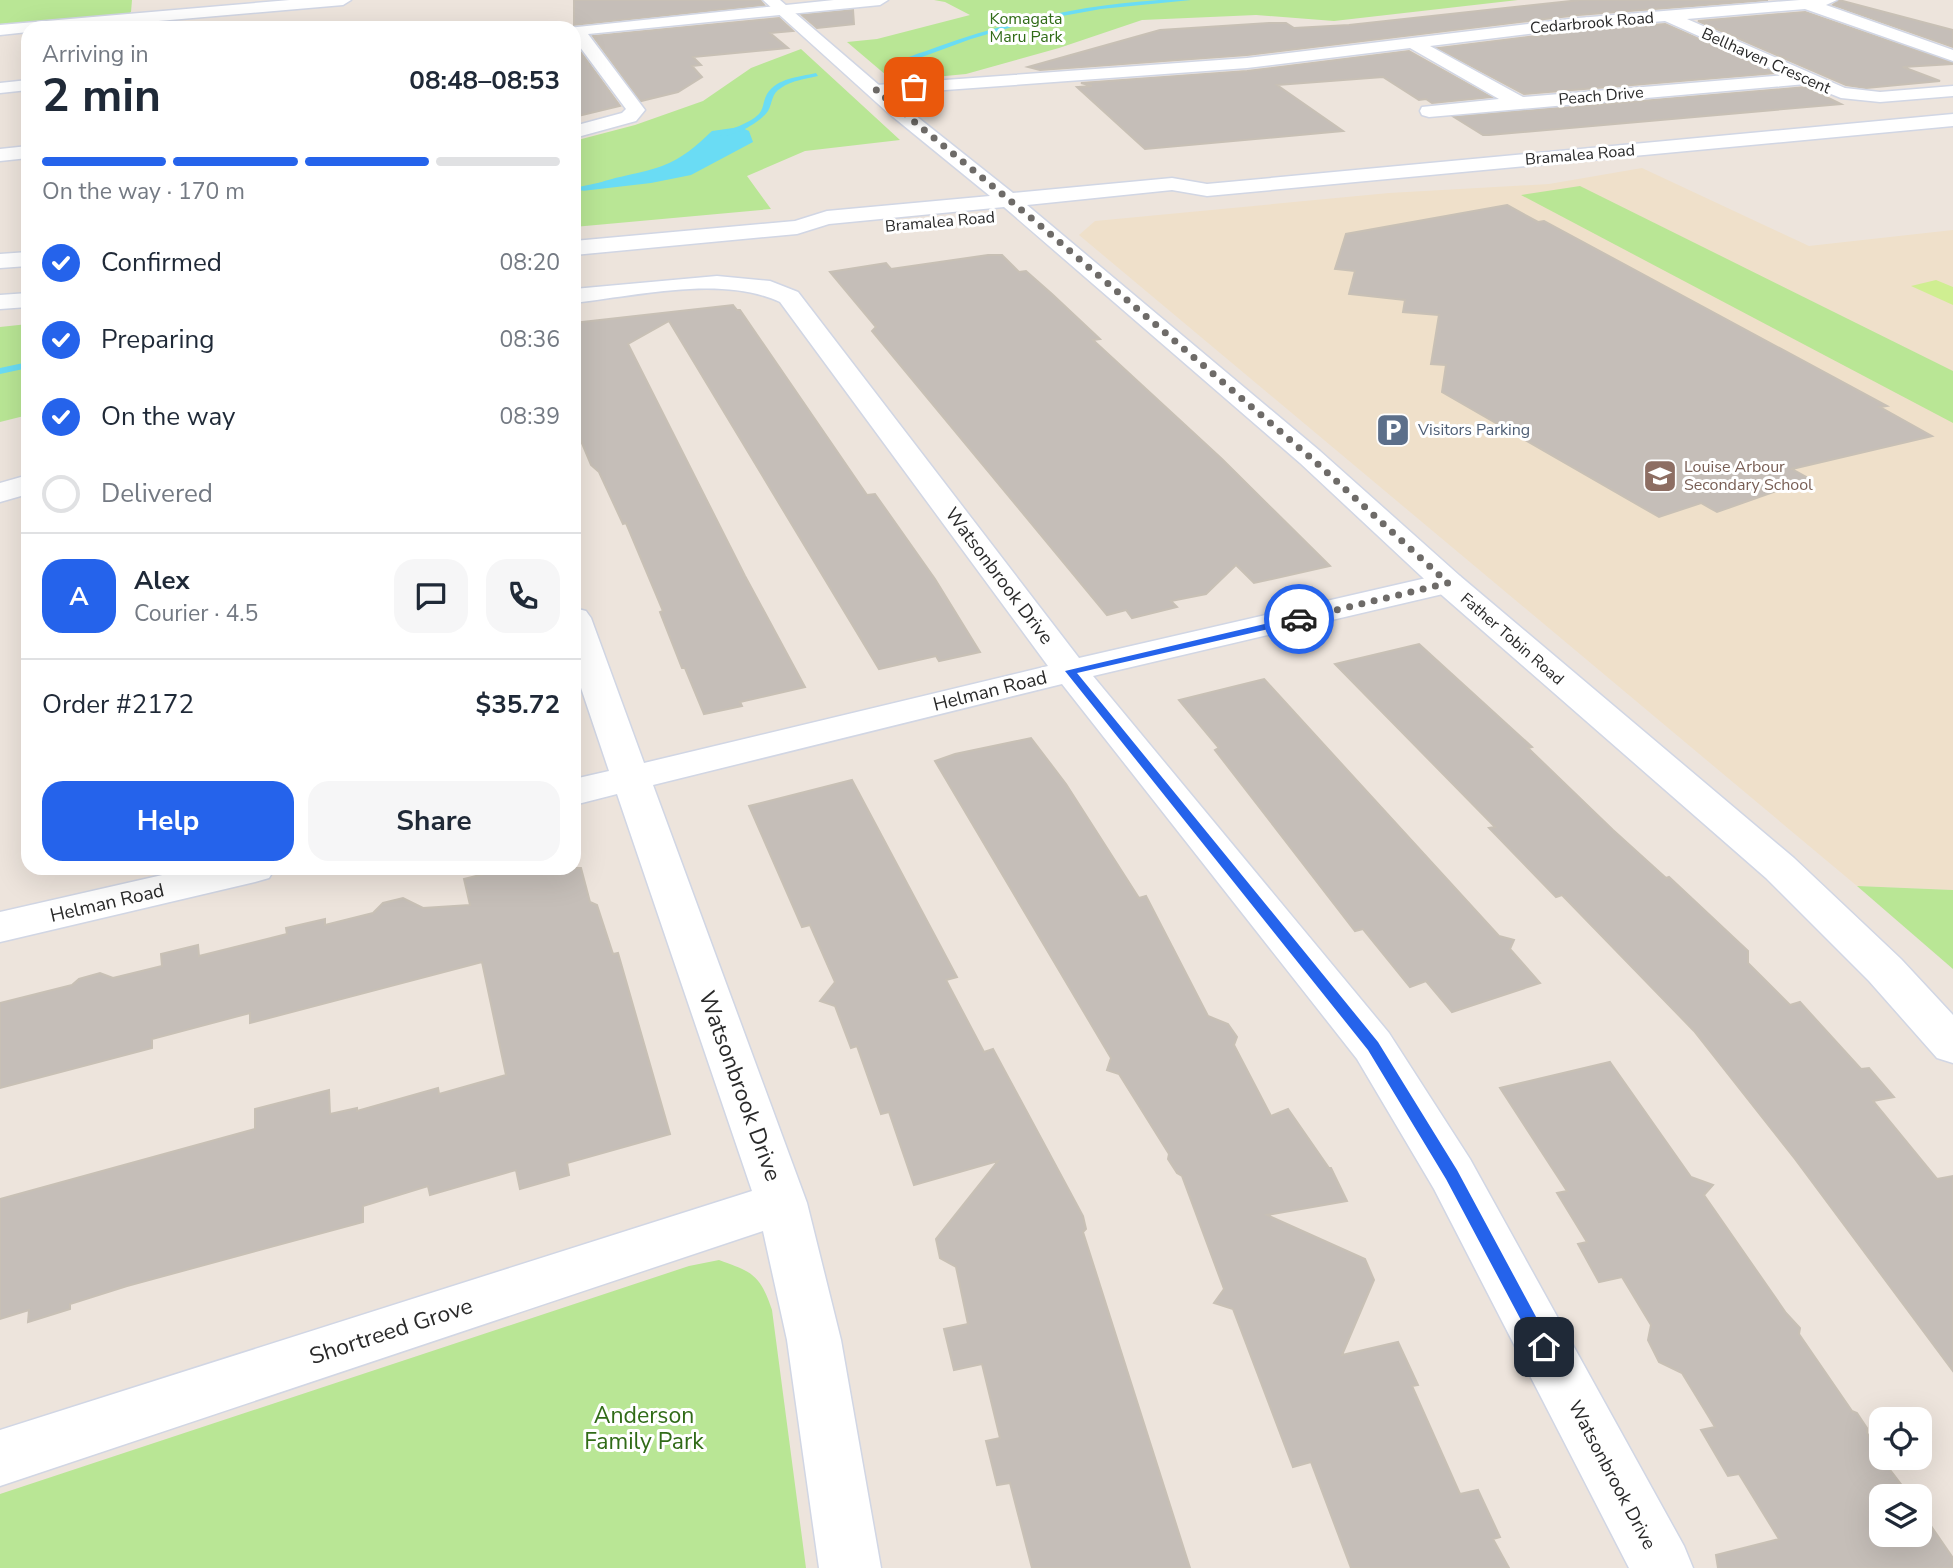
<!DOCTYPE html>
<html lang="en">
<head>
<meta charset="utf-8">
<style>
  body { margin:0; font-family:"Nunito Sans",sans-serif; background:#f6f6f7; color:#1f2937; height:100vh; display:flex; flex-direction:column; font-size:26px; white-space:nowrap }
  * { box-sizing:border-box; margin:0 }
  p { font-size:23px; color:#747a83 }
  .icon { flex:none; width:38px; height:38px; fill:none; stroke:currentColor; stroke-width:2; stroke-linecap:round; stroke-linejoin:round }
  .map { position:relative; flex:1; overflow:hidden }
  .drawer { position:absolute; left:21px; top:21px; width:560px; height:854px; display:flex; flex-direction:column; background:#fff; border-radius:21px; box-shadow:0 7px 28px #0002 }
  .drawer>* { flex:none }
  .buttons { position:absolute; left:1869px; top:1407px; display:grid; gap:14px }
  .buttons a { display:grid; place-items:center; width:63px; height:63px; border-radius:14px; background:#fff; box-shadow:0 7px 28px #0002; font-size:35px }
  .pin { position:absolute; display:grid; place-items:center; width:60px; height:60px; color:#fff; margin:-30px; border-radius:14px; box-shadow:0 4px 10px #0006 }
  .courier { position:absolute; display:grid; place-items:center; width:70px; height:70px; margin:-35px; border:5px solid #2563eb; border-radius:50%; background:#fff; color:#222; box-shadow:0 2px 9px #0007 }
  .headline em { font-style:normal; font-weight:700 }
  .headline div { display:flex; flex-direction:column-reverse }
  .headline { display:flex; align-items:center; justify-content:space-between; height:119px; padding:0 21px }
  h1 { font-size:46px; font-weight:700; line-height:52px }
  .bar { display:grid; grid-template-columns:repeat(4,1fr); gap:10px 7px; align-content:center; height:84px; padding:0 21px }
  .bar i { height:9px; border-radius:5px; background:#e0e1e3 }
  .bar .active { background:#2563eb }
  .bar p { grid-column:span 4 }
  .line { display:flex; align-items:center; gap:18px; padding:0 21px; border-top:2px solid #e0e1e3 }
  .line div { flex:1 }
  .round { display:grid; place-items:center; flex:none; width:74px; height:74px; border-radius:21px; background:#f6f6f7 }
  ol { padding:0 21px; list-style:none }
  li { display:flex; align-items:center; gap:21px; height:77px }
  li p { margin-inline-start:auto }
  li .icon { padding:7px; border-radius:50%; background:#2563eb; color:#fff; stroke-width:4 }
  li:last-child { color:#747a83 }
  li i { width:38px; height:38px; border:4px solid #e0e1e3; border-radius:50% }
  .primary-button { display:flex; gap:14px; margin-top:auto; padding:14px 21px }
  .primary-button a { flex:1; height:80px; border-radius:21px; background:#2563eb; color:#fff; font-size:28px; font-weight:700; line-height:80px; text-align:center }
  .primary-button a+a { background:#f6f6f7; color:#1f2937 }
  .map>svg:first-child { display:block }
  .education { fill:#efe0ca }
  .green { fill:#b9e695 }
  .pitch { fill:#cfee91 }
  .water { fill:#6adcf4 }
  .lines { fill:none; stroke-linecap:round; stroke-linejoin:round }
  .stream { fill:#6adcf4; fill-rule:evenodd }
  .building { fill:#c5beb8; stroke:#c8c0b5; stroke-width:2 }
  .street-casing { stroke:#d1d6e4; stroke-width:3 }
  .secondary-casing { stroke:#d1d6e4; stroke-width:3 }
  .street { fill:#fff; fill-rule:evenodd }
  .secondary { fill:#fff; fill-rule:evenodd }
  .route { fill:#2563eb }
  .done { stroke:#6e6b68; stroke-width:7; stroke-dasharray:0 12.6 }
  .labels { text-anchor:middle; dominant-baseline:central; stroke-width:6; stroke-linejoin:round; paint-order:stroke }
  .far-park-label { font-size:16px; fill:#306b17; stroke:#fff }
  .far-street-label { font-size:16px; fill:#2a2a2a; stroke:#fff }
  .far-service-label { font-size:16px; fill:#4e5e75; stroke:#fff; text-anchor:start }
  .far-education-label { font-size:16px; fill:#785e54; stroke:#fff; text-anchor:start }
  .street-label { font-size:19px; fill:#2a2a2a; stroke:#fff }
  .near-street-label { font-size:23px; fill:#2a2a2a; stroke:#fff }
  .near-park-label { font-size:23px; fill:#306b17; stroke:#fff }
</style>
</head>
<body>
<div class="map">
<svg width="1953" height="1568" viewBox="0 0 1953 1568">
  <rect width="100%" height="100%" fill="#ede4dc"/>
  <!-- education -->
  <polygon class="education" points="1642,168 1809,246 1953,230 1953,890 1857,886 1079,235 1095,221 1389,193 1549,184"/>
  <!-- green -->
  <g class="green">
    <polygon points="0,0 132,0 131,12 127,15 0,27"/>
    <polygon points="934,0 1518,0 1334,21 1256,15 1142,20 1059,48 966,74 893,81 847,42 877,39 970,15 945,2"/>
    <polygon points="801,49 900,140 805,151 747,176 771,209 574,227 574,141 635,125 703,101 751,68"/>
    <polygon points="1580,186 1953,371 1953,423 1521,195"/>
    <polygon points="28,324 28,415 0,422 0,327"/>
    <polygon points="1857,886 1953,890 1953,969"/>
    <path d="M719,1260C752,1272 760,1274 772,1310L806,1568H0V1494L689,1266Z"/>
  </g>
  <!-- pitch -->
  <polygon class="pitch" points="1936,280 1953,287 1953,305 1911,286"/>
  <!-- water -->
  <path class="water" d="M740,127L749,131L753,142L691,175L651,183L582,191C607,176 635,176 662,166C682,159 697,145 712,131Z"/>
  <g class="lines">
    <!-- stream -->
    <g class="stream">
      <path d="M1159,0H1191L1101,9L1029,22L971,39L892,68L887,67C902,58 921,53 937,47C1009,21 1082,5 1159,0Z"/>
      <path d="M816,73L818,76C806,79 792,80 781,88C771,94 773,102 768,111C761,122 731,139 720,135C732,127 748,125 759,114C764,108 763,101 767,94C777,78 799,77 816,73Z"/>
      <polygon points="607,181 611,183 610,185 574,192 574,188"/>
      <polygon points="28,362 28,368 0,374 0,368"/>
    </g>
  </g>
  <!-- building -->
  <g class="building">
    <polygon points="574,0 760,0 764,5 574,25"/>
    <polygon points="1580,0 1768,0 1578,15 1247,55 1040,70 1028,67 1160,30 1269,23 1286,23 1294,28 1349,25"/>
    <polygon points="1839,0 1953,30 1953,47 1833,5"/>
    <polygon points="853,10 854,24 817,28 802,15"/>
    <polygon points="1805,12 1953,63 1953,64 1903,67 1940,81 1866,88 1846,85 1698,21"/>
    <polygon points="779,18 793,31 770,33 788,48 693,57 701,65 692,66 702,77 678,92 641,101 593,36"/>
    <polygon points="1665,24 1776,73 1524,94 1438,48 1578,31"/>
    <polygon points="574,43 620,106 574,117"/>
    <polygon points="1409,51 1491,97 1432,103 1426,99 1419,100 1383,77 1277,85 1343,131 1145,149 1077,87 1092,86 1081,83 1247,71"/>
    <polygon points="1806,87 1841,104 1489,135 1483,135 1454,117"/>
    <polygon points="1507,205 1538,222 1544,221 1887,406 1880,407 1932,436 1792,469 1810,479 1717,512 1701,503 1659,517 1442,392 1446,365 1431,364 1439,315 1403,312 1405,300 1349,294 1355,271 1335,269 1346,234"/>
    <polygon points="988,255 1002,255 1019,272 1026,271 1052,294 1100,339 1093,340 1222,459 1330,566 1254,583 1236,565 1206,594 1171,601 1177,607 1132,618 1126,610 1107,615 872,331 876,327 830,272 886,263 891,269"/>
    <polygon points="733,305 737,310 740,310 867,495 875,494 935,579 980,652 939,661 936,656 879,669 669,321 628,344 745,576 805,687 740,702 742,706 704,714 685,668 682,668 660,612 663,611 626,523 623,524 599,472 591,465 574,424 574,323"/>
    <polygon points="1419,644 1532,747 1528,748 1613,830 1666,878 1669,877 1748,951 1748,963 1790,1005 1800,1002 1861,1069 1869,1068 1894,1097 1873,1101 1937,1179 1953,1176 1953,1371 1795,1159 1694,1031 1562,895 1556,897 1489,828 1495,827 1335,664"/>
    <polygon points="1264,679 1499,936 1514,940 1510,949 1540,983 1452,1012 1426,981 1410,987 1363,929 1355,931 1215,750 1219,748 1179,700"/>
    <polygon points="1031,738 1066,784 1139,898 1146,896 1208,1016 1228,1024 1237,1037 1234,1045 1271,1116 1288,1109 1329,1168 1331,1168 1347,1201 1267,1215 1365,1259 1374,1280 1342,1355 1398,1342 1418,1385 1412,1386 1460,1494 1478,1490 1500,1537 1493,1539 1509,1568 1351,1568 1311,1462 1293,1467 1233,1309 1214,1303 1224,1289 1182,1176 1177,1173 1168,1159 1169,1154 1119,1074 1107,1070 1111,1058 935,761 955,754"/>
    <polygon points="852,780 957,977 946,980 984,1052 993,1049 1083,1216 1086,1229 1083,1232 1190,1568 1032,1568 1010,1483 997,1485 986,1441 1000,1438 982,1364 954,1370 944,1329 968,1324 956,1267 940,1258 936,1239 998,1161 914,1185 889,1112 881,1114 857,1046 851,1048 835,1006 820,1001 835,982 810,925 802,927 749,806"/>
    <polygon points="508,868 581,868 590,902 597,905 613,954 618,953 670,1134 567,1163 569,1175 520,1189 516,1170 430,1195 428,1186 363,1206 363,1222 127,1286 70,1304 70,1309 28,1322 29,1310 0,1319 0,1199 255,1129 255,1109 329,1090 330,1114 357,1108 357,1111 438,1088 439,1094 506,1075 482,962 250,1023 250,1013 152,1039 152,1048 0,1088 0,1003 72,985 79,979 100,973 113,978 162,966 161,954 198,945 199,956 287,934 286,928 325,919 325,925 373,913 383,903 403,898 423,908 470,905 464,879"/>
    <polygon points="1610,1062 1691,1177 1713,1185 1704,1195 1786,1313 1800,1328 1799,1334 1852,1411 1857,1413 1867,1428 1867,1433 1881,1458 1910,1496 1881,1496 1881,1535 1920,1535 1920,1510 1953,1558 1953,1568 1718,1568 1716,1555 1779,1539 1739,1474 1728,1476 1701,1430 1715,1427 1682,1373 1659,1362 1648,1340 1651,1325 1622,1277 1599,1282 1578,1244 1587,1242 1557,1193 1567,1191 1500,1088"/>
  </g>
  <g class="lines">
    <!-- street casing -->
    <g class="street-casing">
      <g id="street">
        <polygon points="290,0 351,0 343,5 78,28 28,28 28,32 0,35 0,25"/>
        <polygon points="834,0 888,0 880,5 588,34 645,110 636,121 574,138 574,126 622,113 626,109 574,39 574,28 568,28"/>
        <path d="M1800,0H1837L1826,5L1953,50V61L1805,9L1687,19L1845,88L1880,92L1953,86V96L1880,102L1841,98L1806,84L1429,117L1422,115L1420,111L1422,107L1499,99L1410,48L1247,68L876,95L867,90L876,85L1247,58L1578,18ZM1665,21L1786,75L1523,97L1430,46L1578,28Z"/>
        <polygon points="28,80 28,90 0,93 0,83"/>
        <polygon points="28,146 28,158 0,161 0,149"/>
        <polygon points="28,252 28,266 0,268 0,254"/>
        <path d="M717,276L770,281L798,292L1079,658L1448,573L1460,576L1464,583L1460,590L1093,676L1389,1033L1470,1159L1684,1546L1693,1568H1629L1434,1189L1357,1059L1062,684L653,785L807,1203L841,1340L881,1568H819L787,1340L763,1231L0,1486V1430L752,1191L617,794L574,805V779L609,771L574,667V608L586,611L591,618L644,763L1048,666L780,302C722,275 636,296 574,303V289Z"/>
        <polygon points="28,475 28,494 0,502 0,483"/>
        <polygon points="193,868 275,868 269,878 255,882 0,942 0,912"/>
      </g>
    </g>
    <!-- secondary casing -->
    <g class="secondary-casing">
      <g id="secondary">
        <polygon points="763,0 780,0 901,104 1013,193 1172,178 1207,184 1953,114 1953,126 1207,196 1172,190 1027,205 1320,451 1460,576 1794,858 1901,959 1953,1015 1953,1063 1937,1058 1869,981 1766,878 1436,590 1300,463 1004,207 829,224 797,234 574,255 574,241 795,221 827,211 990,196 887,112"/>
        <polygon points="28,293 28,307 0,309 0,295"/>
      </g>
    </g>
    <!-- street -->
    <use href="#street" class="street"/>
    <!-- secondary -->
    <use href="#secondary" class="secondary"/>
  </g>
  <!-- route -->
  <polygon class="route" points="1299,616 1303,617 1303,621 1077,673 1378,1042 1457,1170 1549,1341 1552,1347 1549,1352 1544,1354 1538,1352 1446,1179 1368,1050 1065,671"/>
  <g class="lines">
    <!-- done -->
    <polyline class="done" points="914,87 876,90 1042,227 1310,457 1448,583 1299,619"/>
  </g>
  <!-- icons -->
  <defs>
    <g id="parking-square" transform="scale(1.75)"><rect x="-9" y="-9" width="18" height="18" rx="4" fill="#5c6f8a" stroke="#fff"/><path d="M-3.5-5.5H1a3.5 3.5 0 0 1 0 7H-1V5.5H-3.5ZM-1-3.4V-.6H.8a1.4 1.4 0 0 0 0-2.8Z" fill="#fff"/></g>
    <g id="school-square" transform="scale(1.75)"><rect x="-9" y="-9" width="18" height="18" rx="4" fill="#8d6e63" stroke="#fff"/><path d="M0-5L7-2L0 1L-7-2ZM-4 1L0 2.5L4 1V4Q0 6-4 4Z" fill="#fff"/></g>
  </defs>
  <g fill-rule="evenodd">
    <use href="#parking-square" x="1393" y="430"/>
    <use href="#school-square" x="1660" y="476"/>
  </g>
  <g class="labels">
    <!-- far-park labels -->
    <g class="far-park-label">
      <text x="1026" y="19">Komagata<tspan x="1026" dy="18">Maru Park</tspan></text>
    </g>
    <!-- far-street labels -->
    <g class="far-street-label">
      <text transform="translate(1592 23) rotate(-5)">Cedarbrook Road</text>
      <text transform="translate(1766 61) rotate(24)">Bellhaven Crescent</text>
      <text transform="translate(1601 96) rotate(-5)">Peach Drive</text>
      <text transform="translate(1580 155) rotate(-5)">Bramalea Road</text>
      <text transform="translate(940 222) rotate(-5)">Bramalea Road</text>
      <text transform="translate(1512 639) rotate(41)">Father Tobin Road</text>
    </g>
    <!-- far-service labels -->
    <g class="far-service-label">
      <text x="1418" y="430">Visitors Parking</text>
    </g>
    <!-- far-education labels -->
    <g class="far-education-label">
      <text x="1684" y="467">Louise Arbour<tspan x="1684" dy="18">Secondary School</tspan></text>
    </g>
    <!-- street labels -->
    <g class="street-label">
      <text transform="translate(999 576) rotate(53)">Watsonbrook Drive</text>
      <text transform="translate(990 691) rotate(-14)">Helman Road</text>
      <text transform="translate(107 903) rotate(-13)">Helman Road</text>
      <text transform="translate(1612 1475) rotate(62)">Watsonbrook Drive</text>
    </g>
    <!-- near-street labels -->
    <g class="near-street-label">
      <text transform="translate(740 1086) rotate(70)">Watsonbrook Drive</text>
      <text transform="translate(391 1331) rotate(-18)">Shortreed Grove</text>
    </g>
    <!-- near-park labels -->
    <g class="near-park-label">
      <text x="644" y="1415">Anderson<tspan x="644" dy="26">Family Park</tspan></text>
    </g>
  </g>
</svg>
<div class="buttons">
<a><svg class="icon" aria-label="locate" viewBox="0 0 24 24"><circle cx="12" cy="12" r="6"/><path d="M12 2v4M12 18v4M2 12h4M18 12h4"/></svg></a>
<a><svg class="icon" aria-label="layers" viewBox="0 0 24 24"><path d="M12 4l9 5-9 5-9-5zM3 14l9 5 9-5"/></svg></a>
</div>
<div class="pin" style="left:914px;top:87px;background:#ea580c"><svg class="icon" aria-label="bag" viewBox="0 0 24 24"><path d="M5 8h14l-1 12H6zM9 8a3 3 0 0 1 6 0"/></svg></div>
<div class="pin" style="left:1544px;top:1347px;background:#1f2937"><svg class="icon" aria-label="home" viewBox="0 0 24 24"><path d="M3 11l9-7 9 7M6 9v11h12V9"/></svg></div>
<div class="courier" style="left:1299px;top:619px"><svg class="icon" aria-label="car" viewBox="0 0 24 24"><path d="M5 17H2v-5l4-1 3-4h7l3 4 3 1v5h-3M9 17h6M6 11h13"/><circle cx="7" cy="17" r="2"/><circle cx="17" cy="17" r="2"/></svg></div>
<section class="drawer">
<div class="headline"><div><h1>2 min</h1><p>Arriving in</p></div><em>08:48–08:53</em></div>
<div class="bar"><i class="active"></i><i class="active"></i><i class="active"></i><i></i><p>On the way · 170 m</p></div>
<ol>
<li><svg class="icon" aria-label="check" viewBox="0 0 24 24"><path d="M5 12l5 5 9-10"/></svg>Confirmed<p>08:20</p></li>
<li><svg class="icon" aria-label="check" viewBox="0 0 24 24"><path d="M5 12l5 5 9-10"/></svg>Preparing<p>08:36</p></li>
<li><svg class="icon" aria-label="check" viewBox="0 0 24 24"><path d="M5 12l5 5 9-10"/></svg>On the way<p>08:39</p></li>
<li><i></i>Delivered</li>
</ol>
<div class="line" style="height:126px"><b class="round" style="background:#2563eb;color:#fff">A</b><div><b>Alex</b><p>Courier · 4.5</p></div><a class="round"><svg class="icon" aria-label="chat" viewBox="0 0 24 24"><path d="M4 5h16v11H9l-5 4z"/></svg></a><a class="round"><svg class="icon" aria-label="phone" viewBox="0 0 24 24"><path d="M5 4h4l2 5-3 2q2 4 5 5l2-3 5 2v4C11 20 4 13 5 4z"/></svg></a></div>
<div class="line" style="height:91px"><div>Order #2172</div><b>$35.72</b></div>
<div class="primary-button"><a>Help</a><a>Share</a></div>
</section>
</div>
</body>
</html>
